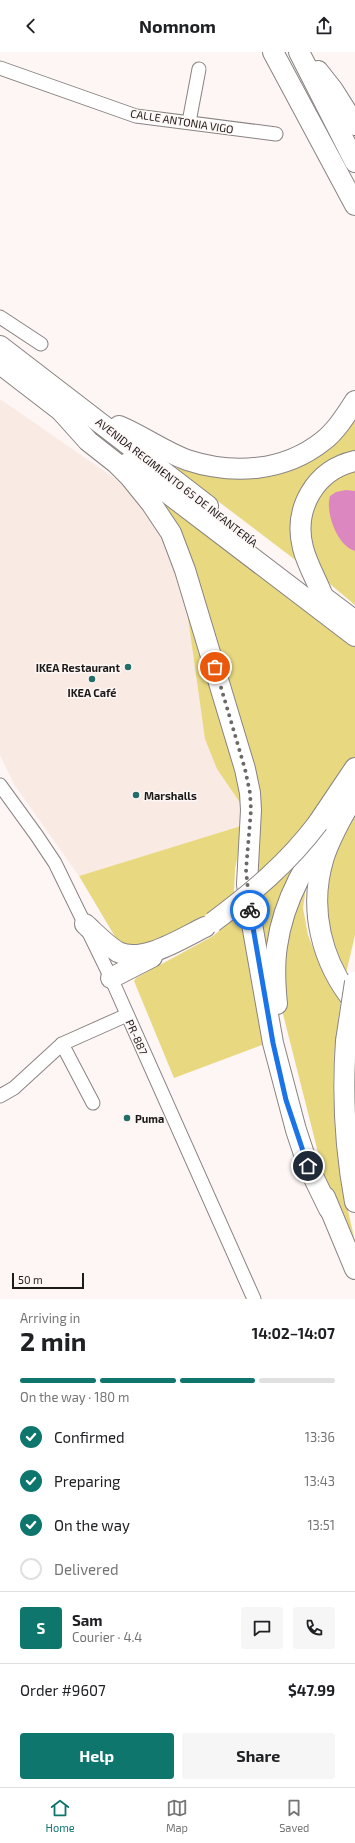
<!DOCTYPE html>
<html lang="en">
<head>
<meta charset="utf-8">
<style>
  body { margin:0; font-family:"Exo 2",sans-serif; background:#f6f6f6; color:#202124; height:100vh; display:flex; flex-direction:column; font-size:15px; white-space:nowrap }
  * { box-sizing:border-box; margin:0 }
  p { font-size:13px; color:#757577 }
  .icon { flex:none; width:22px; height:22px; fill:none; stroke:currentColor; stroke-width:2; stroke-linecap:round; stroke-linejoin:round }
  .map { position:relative; height:1247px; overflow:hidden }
  .side { display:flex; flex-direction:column; background:#fff; flex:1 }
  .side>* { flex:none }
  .scale { position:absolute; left:12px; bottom:10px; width:72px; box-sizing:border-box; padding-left:4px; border:2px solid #1d1b1a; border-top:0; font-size:11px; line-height:14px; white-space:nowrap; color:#1d1b1a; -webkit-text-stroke:3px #fdf6f4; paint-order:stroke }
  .pin { position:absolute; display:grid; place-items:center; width:34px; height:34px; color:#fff; margin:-17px; border:2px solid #fff; border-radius:50%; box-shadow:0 1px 4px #0007 }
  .courier { position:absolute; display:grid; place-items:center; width:40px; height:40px; margin:-20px; border:3px solid #1a73e8; border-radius:50%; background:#fff; color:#222; box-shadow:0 1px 5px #0007 }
  .headline em { font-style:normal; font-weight:700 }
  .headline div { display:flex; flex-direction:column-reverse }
  .headline { display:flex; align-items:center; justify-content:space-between; height:68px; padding:0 20px }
  h1 { font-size:26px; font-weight:700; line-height:30px }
  .bar { display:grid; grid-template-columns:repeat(4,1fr); gap:6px 4px; align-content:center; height:48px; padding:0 20px }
  .bar i { height:5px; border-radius:3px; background:#e0e0e0 }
  .bar .current { background:#0f766e }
  .bar p { grid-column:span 4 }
  .line { display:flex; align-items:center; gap:10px; padding:0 20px; border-top:1px solid #e0e0e0 }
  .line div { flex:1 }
  .round { display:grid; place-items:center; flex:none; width:42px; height:42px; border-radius:4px; background:#f6f6f6 }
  ol { padding:0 20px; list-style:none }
  li { display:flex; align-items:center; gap:12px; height:44px }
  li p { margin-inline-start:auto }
  li .icon { padding:4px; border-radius:50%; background:#0f766e; color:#fff; stroke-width:4 }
  li:last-child { color:#757577 }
  li i { width:22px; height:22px; border:2px solid #e0e0e0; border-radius:50% }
  .cta { display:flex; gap:8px; margin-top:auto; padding:8px 20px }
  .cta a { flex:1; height:46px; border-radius:4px; background:#0f766e; color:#fff; font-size:16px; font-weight:700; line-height:46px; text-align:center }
  .cta a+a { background:#f6f6f6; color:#202124 }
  header { display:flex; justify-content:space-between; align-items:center; height:52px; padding:0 20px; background:#fff; font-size:18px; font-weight:700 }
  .dock { display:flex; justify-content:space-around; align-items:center; height:56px; border-top:1px solid #e0e0e0; background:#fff; font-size:11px; color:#757577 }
  .dock a { display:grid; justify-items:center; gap:2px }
  .dock .current { color:#0f766e }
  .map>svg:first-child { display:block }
  .built { fill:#f9eae4 }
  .green { fill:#e8d980 }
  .water { fill:#dd87c0 }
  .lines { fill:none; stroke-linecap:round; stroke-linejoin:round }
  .minor-casing { stroke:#898381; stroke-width:15 }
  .major-casing { stroke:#898381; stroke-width:19 }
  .highway-casing { stroke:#898381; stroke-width:22 }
  .minor { stroke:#fff; stroke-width:13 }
  .major { stroke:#fff; stroke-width:17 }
  .highway { stroke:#fff; stroke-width:20 }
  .highway-bridge-casing { stroke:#898381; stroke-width:22; stroke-linecap:butt }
  .highway-bridge { stroke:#fff; stroke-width:20 }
  .done { stroke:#6b6866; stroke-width:4; stroke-dasharray:0 7.2 }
  .route { stroke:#1a73e8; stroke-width:5 }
  .poi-dot { fill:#226d68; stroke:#fdf6f4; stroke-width:1.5 }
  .labels { text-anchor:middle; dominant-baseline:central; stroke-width:3; stroke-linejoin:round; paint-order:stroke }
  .street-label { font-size:11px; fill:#1d1b1a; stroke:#fdf6f4 }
  .poi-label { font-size:11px; font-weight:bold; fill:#1d1b1a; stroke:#fdf6f4; text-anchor:start }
</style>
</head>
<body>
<header><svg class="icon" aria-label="back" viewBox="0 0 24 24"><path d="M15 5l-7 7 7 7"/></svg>Nomnom<svg class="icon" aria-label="share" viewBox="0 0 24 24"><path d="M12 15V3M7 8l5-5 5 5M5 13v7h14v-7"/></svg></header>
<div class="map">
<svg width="355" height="1247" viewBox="0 0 355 1247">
  <rect width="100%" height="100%" fill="#fdf6f4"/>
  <!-- built -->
  <polygon class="built" points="0,347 120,430 149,463 164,488 173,509 187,559 202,666 217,717 245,758 244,773 79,824 14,732 0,703"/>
  <!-- green -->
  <g class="green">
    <polygon points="355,361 355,402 317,422 302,513 177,418 178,415 274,418"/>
    <polygon points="355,412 355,553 330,532 322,524 308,494 314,442"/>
    <polygon points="162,445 355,594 355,705 298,784 254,825 254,803 200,534 183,483 158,446"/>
    <polygon points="163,475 228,686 245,758 217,717 205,687 187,559 180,529 164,488"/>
    <polygon points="355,753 355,883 345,926 331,892 324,843 336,790"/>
    <polygon points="244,773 235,817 234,841 207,863 150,895 120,893 79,824"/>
    <polygon points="296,813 271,927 257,848"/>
    <polygon points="306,836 303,856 308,883 321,916 341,947 334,1002 333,1031 335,1078 342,1131 355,1190 355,1198 325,1128 283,962 283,899 299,846"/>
    <polygon points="241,861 267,991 174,1026 134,929 136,926 213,884"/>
  </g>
  <!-- water -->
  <path class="water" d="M346,438L355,439V499C337,494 325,460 330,444L336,440Z"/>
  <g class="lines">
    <!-- minor casing -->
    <g class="minor-casing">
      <g id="minor">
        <polyline points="0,16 136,64 276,82"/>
        <polyline points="189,70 199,17"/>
        <polyline points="0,265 41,292"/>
        <polyline points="0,733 37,784 55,811 73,848 111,926 254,1247"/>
        <polyline points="62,992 93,1051"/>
        <polyline points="0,1044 14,1036 62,992 127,963"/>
      </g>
    </g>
    <!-- major casing -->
    <g class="major-casing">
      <polyline id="major" points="322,542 355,567"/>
    </g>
    <!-- highway casing -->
    <g class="highway-casing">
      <g id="highway">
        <polyline points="273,0 355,153"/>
        <polyline points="299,0 355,110"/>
        <polyline points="318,19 333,38 355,73"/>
        <polyline points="0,294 208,454"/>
        <polyline points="0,312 73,368"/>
        <polyline points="62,360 88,389 116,411 130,425 151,451 171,481 185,518 245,717 250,741 251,758 247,832 252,872 273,991 296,1078 308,1114 329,1157"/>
        <path d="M119,374C143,384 163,399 187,408C233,423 284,420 323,389C336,379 346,363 355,349"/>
        <polyline points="128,411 355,584"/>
        <path d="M322,542C316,527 307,512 303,496C293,457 315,418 355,409"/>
        <path d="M355,742C344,762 331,783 324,805C308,856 321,910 355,951"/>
        <polyline points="318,771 355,716"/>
        <path d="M85,872C95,881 106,893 118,900C143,912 182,886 205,875"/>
        <polyline points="111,926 152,905"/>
        <path d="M277,952C275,932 274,913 277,894C284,844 313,797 345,760"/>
        <path d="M346,989C342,1043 345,1096 355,1150"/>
        <polyline points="325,1145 355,1217"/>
      </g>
    </g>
    <!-- minor -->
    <use href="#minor" class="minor"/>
    <!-- major -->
    <use href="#major" class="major"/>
    <!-- highway -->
    <use href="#highway" class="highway"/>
    <!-- highway-bridge casing -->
    <g class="highway-bridge-casing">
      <g id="highway-bridge">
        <path d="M213,870C252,841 288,811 318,771"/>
        <polyline points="346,989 355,930"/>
      </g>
    </g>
    <!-- highway-bridge -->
    <use href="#highway-bridge" class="highway-bridge"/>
  </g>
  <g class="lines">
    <!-- done -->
    <polyline class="done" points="215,615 245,717 250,741 251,758 246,818 250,858"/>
    <!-- route -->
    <polyline class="route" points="250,858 273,991 286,1048 308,1114"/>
  </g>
  <!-- markers -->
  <g class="poi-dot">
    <circle cx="128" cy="615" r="4"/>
    <circle cx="92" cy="627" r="4"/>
    <circle cx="136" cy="743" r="4"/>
    <circle cx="127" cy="1066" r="4"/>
  </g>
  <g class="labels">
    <!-- street labels -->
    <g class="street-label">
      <text transform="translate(182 69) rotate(9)">CALLE ANTONIA VIGO</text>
      <text transform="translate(177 430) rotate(38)">AVENIDA REGIMIENTO 65 DE INFANTERÍA</text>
      <text transform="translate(137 985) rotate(66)">PR-887</text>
    </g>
    <!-- poi labels -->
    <g class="poi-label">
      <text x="120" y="615" text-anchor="end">IKEA Restaurant</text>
      <text x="92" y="640" text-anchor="middle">IKEA Café</text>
      <text x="144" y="743">Marshalls</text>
      <text x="135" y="1066">Puma</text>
    </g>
  </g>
</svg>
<div class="scale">50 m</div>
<div class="pin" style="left:215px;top:615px;background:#ea580c"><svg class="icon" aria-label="bag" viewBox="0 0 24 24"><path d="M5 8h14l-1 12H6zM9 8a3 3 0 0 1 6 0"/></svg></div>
<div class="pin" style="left:308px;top:1114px;background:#1f2937"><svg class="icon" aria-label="home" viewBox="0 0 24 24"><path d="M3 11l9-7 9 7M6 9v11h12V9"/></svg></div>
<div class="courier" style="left:250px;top:858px"><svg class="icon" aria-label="bike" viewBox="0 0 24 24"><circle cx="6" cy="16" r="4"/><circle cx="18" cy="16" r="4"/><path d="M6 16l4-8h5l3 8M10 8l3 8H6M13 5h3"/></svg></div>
</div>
<section class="side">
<div class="headline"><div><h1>2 min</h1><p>Arriving in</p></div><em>14:02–14:07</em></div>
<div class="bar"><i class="current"></i><i class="current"></i><i class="current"></i><i></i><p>On the way · 180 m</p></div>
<ol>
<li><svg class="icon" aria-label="check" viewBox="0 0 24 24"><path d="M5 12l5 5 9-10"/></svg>Confirmed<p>13:36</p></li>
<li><svg class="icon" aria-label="check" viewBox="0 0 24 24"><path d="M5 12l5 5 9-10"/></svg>Preparing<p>13:43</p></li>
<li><svg class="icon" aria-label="check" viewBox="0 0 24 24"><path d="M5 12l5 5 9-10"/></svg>On the way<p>13:51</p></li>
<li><i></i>Delivered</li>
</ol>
<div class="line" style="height:72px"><b class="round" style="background:#0f766e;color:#fff">S</b><div><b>Sam</b><p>Courier · 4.4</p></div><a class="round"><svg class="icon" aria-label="chat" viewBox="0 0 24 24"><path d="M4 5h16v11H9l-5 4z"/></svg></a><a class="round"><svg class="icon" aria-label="phone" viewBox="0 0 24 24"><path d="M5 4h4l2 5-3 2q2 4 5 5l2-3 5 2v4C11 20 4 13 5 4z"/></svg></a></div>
<div class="line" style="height:52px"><div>Order #9607</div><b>$47.99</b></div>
<div class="cta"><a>Help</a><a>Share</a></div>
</section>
<nav class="dock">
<a class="current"><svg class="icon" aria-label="home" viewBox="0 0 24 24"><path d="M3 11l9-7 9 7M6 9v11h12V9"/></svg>Home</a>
<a><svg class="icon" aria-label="map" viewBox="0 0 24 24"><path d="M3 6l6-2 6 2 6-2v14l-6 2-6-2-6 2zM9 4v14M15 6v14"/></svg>Map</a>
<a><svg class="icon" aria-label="saved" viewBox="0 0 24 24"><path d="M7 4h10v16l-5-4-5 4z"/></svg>Saved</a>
</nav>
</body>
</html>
